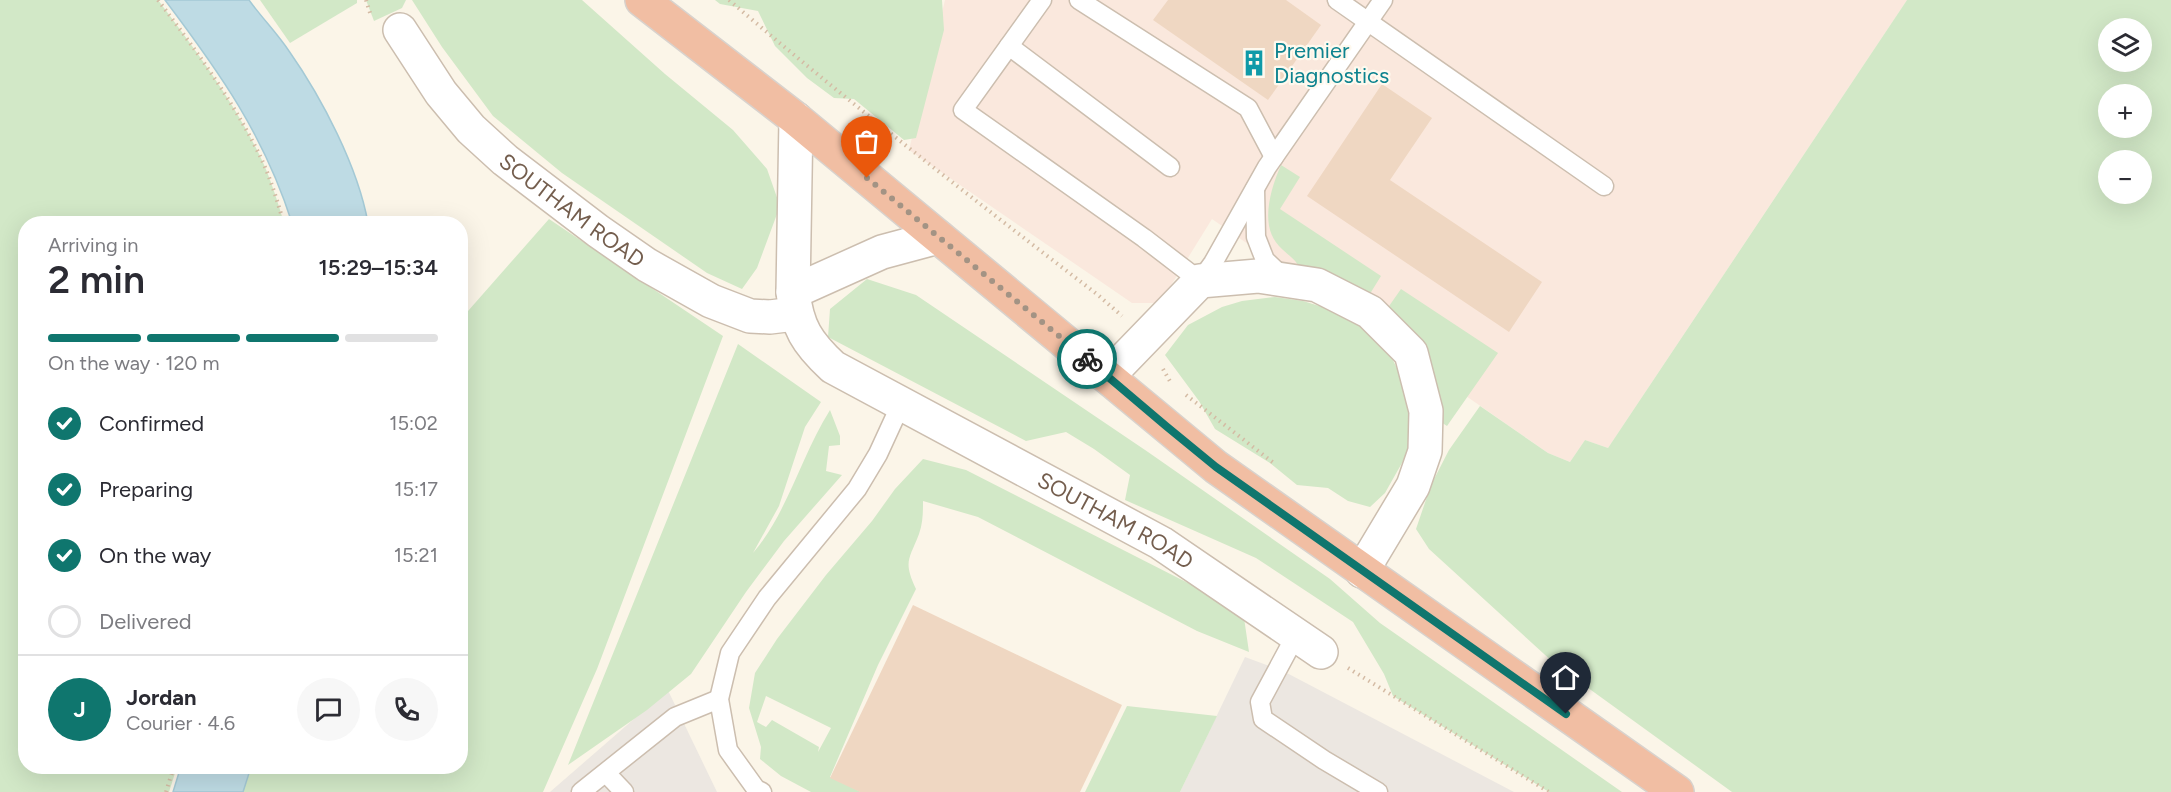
<!DOCTYPE html>
<html lang="en">
<head>
<meta charset="utf-8">
<style>
  body { margin:0; font-family:Figtree,sans-serif; background:#f7f7f7; color:#2b2b33; height:100vh; display:flex; flex-direction:column; font-size:22px; white-space:nowrap }
  * { box-sizing:border-box; margin:0 }
  p { font-size:20px; color:#7c7c81 }
  .icon { flex:none; width:33px; height:33px; fill:none; stroke:currentColor; stroke-width:2; stroke-linecap:round; stroke-linejoin:round }
  .map { position:relative; flex:1; overflow:hidden }
  .details { position:absolute; left:18px; top:216px; width:450px; height:558px; display:flex; flex-direction:column; background:#fff; border-radius:24px; box-shadow:0 6px 24px #0002 }
  .details>* { flex:none }
  .buttons { position:absolute; left:2098px; top:18px; display:grid; gap:12px }
  .buttons a { display:grid; place-items:center; width:54px; height:54px; border-radius:50%; background:#fff; box-shadow:0 6px 24px #0002; font-size:30px }
  .pin { position:absolute; display:grid; place-items:center; width:51px; height:51px; color:#fff; margin:-62px -26px; border-radius:50% 50% 50% 0; rotate:-45deg; box-shadow:0 0 6px #0007 }
  .pin .icon { rotate:45deg }
  .courier { position:absolute; display:grid; place-items:center; width:60px; height:60px; margin:-30px; border:4px solid #0f766e; border-radius:50%; background:#fff; color:#222; box-shadow:0 2px 8px #0007 }
  .head em { font-style:normal; font-weight:600 }
  .head div { display:flex; flex-direction:column-reverse }
  .head { display:flex; align-items:center; justify-content:space-between; height:102px; padding:0 30px }
  h1 { font-size:39px; font-weight:600; line-height:45px }
  .bar { display:grid; grid-template-columns:repeat(4,1fr); gap:9px 6px; align-content:center; height:72px; padding:0 30px }
  .bar i { height:8px; border-radius:4px; background:#e1e1e2 }
  .bar .current { background:#0f766e }
  .bar p { grid-column:span 4 }
  .line { display:flex; align-items:center; gap:15px; padding:0 30px; border-top:2px solid #e1e1e2 }
  .line div { flex:1 }
  .round { display:grid; place-items:center; flex:none; width:63px; height:63px; border-radius:32px; background:#f7f7f7 }
  ol { padding:0 30px; list-style:none }
  li { display:flex; align-items:center; gap:18px; height:66px }
  li p { margin-inline-start:auto }
  li .icon { padding:6px; border-radius:50%; background:#0f766e; color:#fff; stroke-width:4 }
  li:last-child { color:#7c7c81 }
  li i { width:33px; height:33px; border:3px solid #e1e1e2; border-radius:50% }
  .map>svg:first-child { display:block }
  .commercial { fill:#fae8dd }
  .industrial { fill:#ece7e1 }
  .green { fill:#d2e8c7; fill-rule:evenodd }
  .water { fill:#bedbe4; stroke:#a4c9d5; stroke-width:1.5 }
  .building { fill:#efd7c2 }
  .lines { fill:none; stroke-linecap:round; stroke-linejoin:round }
  .lane-casing { stroke:#ccbeaf; stroke-width:21 }
  .street-casing { stroke:#ccbeaf; stroke-width:36 }
  .highway-casing { stroke:#d8d2cd; stroke-width:36 }
  .path { stroke:#d4bba4; stroke-width:4; stroke-dasharray:1.5 4.5; stroke-linecap:butt }
  .lane { stroke:#fff; stroke-width:18 }
  .street { stroke:#fff; stroke-width:33 }
  .highway { stroke:#f1bea3; stroke-width:33 }
  .done { stroke:#a39384; stroke-width:6; stroke-dasharray:0 10.8 }
  .route { stroke:#0f766e; stroke-width:8 }
  .labels { text-anchor:middle; dominant-baseline:central; stroke-width:4.5; stroke-linejoin:round; paint-order:stroke }
  .culture-label { font-size:22px; fill:#0d838f; stroke:#fef9ee; text-anchor:start }
  .street-label { font-size:22px; fill:#745e4e; stroke:#fef9ee }
</style>
</head>
<body>
<div class="map">
<svg width="2171" height="792" viewBox="0 0 2171 792">
  <rect width="100%" height="100%" fill="#fbf5e8"/>
  <!-- commercial -->
  <polygon class="commercial" points="945,0 1907,0 1608,448 1585,440 1570,462 1548,453 1212,219 1160,303 1132,303 909,150"/>
  <!-- industrial -->
  <g class="industrial">
    <polygon points="1245,657 1283,671 1514,792 1180,792"/>
    <polygon points="662,678 717,792 550,792 634,719"/>
  </g>
  <!-- green -->
  <g class="green">
    <path d="M0,0H158C195,49 232,99 259,154C270,176 277,200 284,223L26,224V766L177,767L169,792H0Z"/>
    <polygon points="260,0 357,0 357,3 290,43"/>
    <polygon points="366,0 406,0 402,8 374,21"/>
    <polygon points="412,0 582,0 665,74 733,130 767,169 780,206 757,268 742,289 707,273 562,173 493,116 442,47"/>
    <polygon points="715,0 942,0 944,30 916,138 904,140 854,99 834,98 807,78 775,46 758,11 720,4"/>
    <path d="M1907,0H2171V792H1732L1555,664L1429,549L1416,529L1431,485L1449,450L1480,406L1548,453L1570,462L1585,440L1608,448ZM2109,28H2142V62H2109ZM2109,94H2142V128H2109ZM2109,160H2142V194H2109Z"/>
    <path d="M1281,165L1300,177L1280,209L1381,276L1368,297L1300,270C1297,259 1287,255 1279,246C1259,225 1271,188 1281,165Z"/>
    <polygon points="549,219 723,336 597,669 543,792 243,792 251,767 460,766 461,319"/>
    <polygon points="867,279 916,295 1148,452 1330,579 1380,623 1622,792 1549,792 1393,696 1384,674 1353,622 1256,558 1125,500 1130,475 1094,449 1066,432 1026,441 828,337 830,309"/>
    <polygon points="1401,289 1498,353 1447,426 1441,422 1440,399 1430,365 1387,309"/>
    <polygon points="1275,297 1303,301 1339,312 1367,330 1390,354 1408,391 1411,427 1407,454 1385,493 1370,507 1348,501 1328,488 1297,485 1270,463 1215,429 1199,401 1165,355 1188,325 1222,307 1242,301"/>
    <path d="M738,344L821,402L805,427L779,506L753,553C788,512 801,456 830,410L840,436V445L829,446L826,471L842,475L784,541L746,592L691,674L647,710L568,765Z"/>
    <path d="M923,459L966,470L1243,611L1249,652L1197,631L978,517L923,501C923,512 923,523 919,534C909,560 903,561 916,589L878,665L830,777L861,792H811L781,776L760,759L761,747L749,708L755,673L777,639L826,575L872,521L895,489ZM766,696L831,728L818,752L819,747L772,720L766,727L757,722Z"/>
    <polygon points="1127,706 1217,716 1180,792 1085,792"/>
  </g>
  <!-- water -->
  <g class="water">
    <path d="M165,0H249C262,18 277,33 289,51C322,98 358,167 368,223H292C264,135 220,73 165,0Z"/>
    <polygon points="181,766 251,766 251,767 243,792 173,792"/>
  </g>
  <!-- building -->
  <g class="building">
    <polygon points="1168,0 1286,0 1321,25 1268,100 1153,20"/>
    <polygon points="1382,84 1432,118 1390,180 1542,282 1509,332 1307,196"/>
    <polygon points="913,605 1122,705 1080,792 860,792 830,778"/>
  </g>
  <g class="lines">
    <!-- lane casing -->
    <g class="lane-casing">
      <g id="lane">
        <polyline points="1042,0 963,110 1144,238 1200,281 1213,263 1267,167 1383,0"/>
        <polyline points="1079,0 1248,108 1274,157"/>
        <polyline points="1337,0 1604,186"/>
        <polyline points="1009,46 1170,167"/>
        <polyline points="1255,189 1256,237 1265,260 1284,278"/>
        <polyline points="1296,635 1260,702 1263,719 1324,760 1378,792"/>
        <polyline points="606,773 624,792"/>
        <polyline points="581,792 675,717 719,699"/>
        <polyline points="762,792 756,789 728,750 719,699 730,653 767,598 857,489 878,454 901,404"/>
      </g>
    </g>
    <!-- street casing -->
    <g class="street-casing">
      <g id="street">
        <path id="s1" d="M400,30L441,93L471,129L505,160L598,231L647,265L711,301L750,316L770,317L795,314"/>
        <path id="s2" d="M796,119L793,292C797,327 807,343 833,367L1161,543L1321,652"/>
        <polyline points="793,292 882,252 938,237"/>
        <polyline points="1108,376 1200,281 1258,276 1317,285 1370,312 1411,353 1426,411 1425,451 1413,486 1362,571"/>
      </g>
    </g>
    <!-- highway casing -->
    <g class="highway-casing">
      <polyline id="highway" points="642,0 796,119 1216,467 1677,792"/>
    </g>
    <!-- path -->
    <g class="path">
      <path d="M158,0C195,49 232,99 259,154C270,176 277,200 284,224"/>
      <polyline points="366,0 371,16"/>
      <path d="M729,0C849,103 973,199 1098,295L1122,316"/>
      <polyline points="1163,369 1171,383"/>
      <polyline points="1186,395 1275,464"/>
      <polyline points="1348,668 1549,792"/>
      <polyline points="166,792 174,766"/>
    </g>
    <!-- lane -->
    <use href="#lane" class="lane"/>
    <!-- street -->
    <use href="#street" class="street"/>
    <!-- highway -->
    <use href="#highway" class="highway"/>
  </g>
  <g class="lines">
    <!-- done -->
    <polyline class="done" points="867,178 1087,359"/>
    <!-- route -->
    <polyline class="route" points="1087,359 1166,426 1216,467 1566,714"/>
  </g>
  <!-- icons -->
  <defs>
    <g id="building-bare" transform="scale(2.07)"><path d="M-4-6H4V6H1V3H-1V6H-4ZM-2.5-4.3h1.7v1.8h-1.7ZM.8-4.3h1.7v1.8H.8ZM-2.5-1h1.7V.8h-1.7ZM.8-1h1.7V.8H.8Z" fill="#0f9aa8" stroke="#fef9ee" stroke-width="2.5" paint-order="stroke"/></g>
  </defs>
  <g fill-rule="evenodd">
    <use href="#building-bare" x="1254" y="63"/>
  </g>
  <g class="labels">
    <!-- culture labels -->
    <g class="culture-label">
      <text x="1274" y="50">Premier<tspan x="1274" dy="25">Diagnostics</tspan></text>
    </g>
    <!-- street labels -->
    <g class="street-label">
      <text stroke="none"><textPath href="#s1" startOffset="252">SOUTHAM ROAD</textPath></text>
      <text stroke="none"><textPath href="#s2" startOffset="582">SOUTHAM ROAD</textPath></text>
    </g>
  </g>
</svg>
<div class="buttons">
<a><svg class="icon" aria-label="layers" viewBox="0 0 24 24"><path d="M12 4l9 5-9 5-9-5zM3 14l9 5 9-5"/></svg></a>
<a>+</a>
<a>−</a>
</div>
<div class="pin" style="left:867px;top:178px;background:#ea580c"><svg class="icon" aria-label="bag" viewBox="0 0 24 24"><path d="M5 8h14l-1 12H6zM9 8a3 3 0 0 1 6 0"/></svg></div>
<div class="pin" style="left:1566px;top:714px;background:#1f2937"><svg class="icon" aria-label="home" viewBox="0 0 24 24"><path d="M3 11l9-7 9 7M6 9v11h12V9"/></svg></div>
<div class="courier" style="left:1087px;top:359px"><svg class="icon" aria-label="bike" viewBox="0 0 24 24"><circle cx="6" cy="16" r="4"/><circle cx="18" cy="16" r="4"/><path d="M6 16l4-8h5l3 8M10 8l3 8H6M13 5h3"/></svg></div>
<section class="details">
<div class="head"><div><h1>2 min</h1><p>Arriving in</p></div><em>15:29–15:34</em></div>
<div class="bar"><i class="current"></i><i class="current"></i><i class="current"></i><i></i><p>On the way · 120 m</p></div>
<ol>
<li><svg class="icon" aria-label="check" viewBox="0 0 24 24"><path d="M5 12l5 5 9-10"/></svg>Confirmed<p>15:02</p></li>
<li><svg class="icon" aria-label="check" viewBox="0 0 24 24"><path d="M5 12l5 5 9-10"/></svg>Preparing<p>15:17</p></li>
<li><svg class="icon" aria-label="check" viewBox="0 0 24 24"><path d="M5 12l5 5 9-10"/></svg>On the way<p>15:21</p></li>
<li><i></i>Delivered</li>
</ol>
<div class="line" style="height:108px"><b class="round" style="background:#0f766e;color:#fff">J</b><div><b>Jordan</b><p>Courier · 4.6</p></div><a class="round"><svg class="icon" aria-label="chat" viewBox="0 0 24 24"><path d="M4 5h16v11H9l-5 4z"/></svg></a><a class="round"><svg class="icon" aria-label="phone" viewBox="0 0 24 24"><path d="M5 4h4l2 5-3 2q2 4 5 5l2-3 5 2v4C11 20 4 13 5 4z"/></svg></a></div>
</section>
</div>
</body>
</html>
